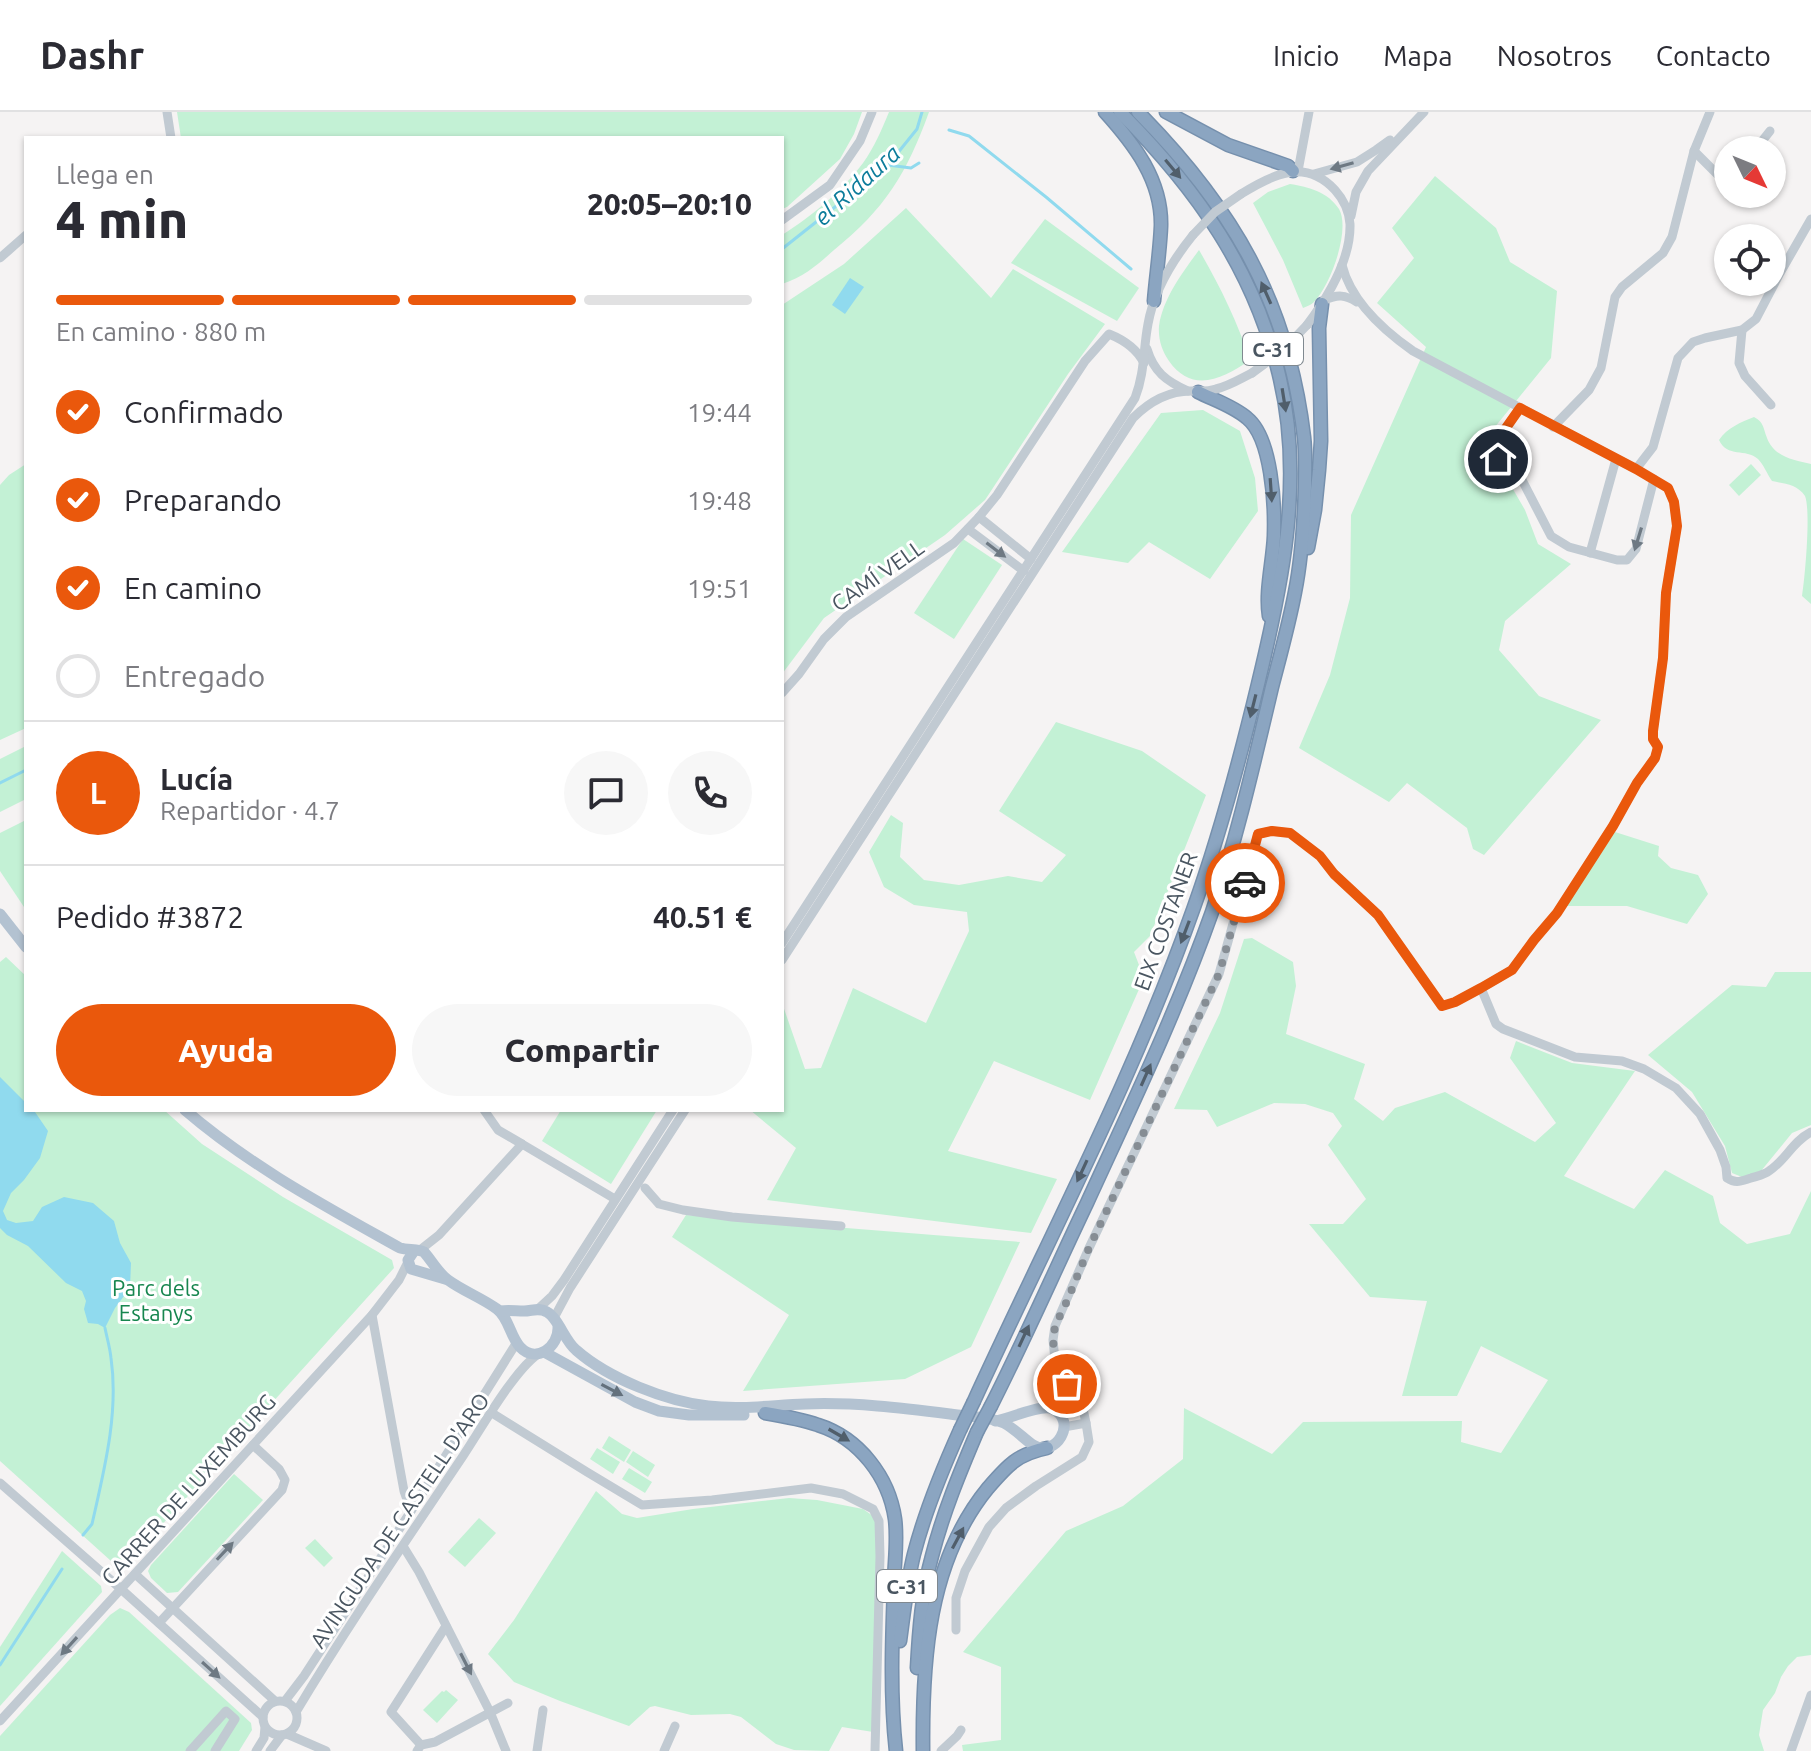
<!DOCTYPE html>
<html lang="es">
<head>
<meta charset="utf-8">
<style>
  body { margin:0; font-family:Ubuntu,sans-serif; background:#f7f7f7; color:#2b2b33; height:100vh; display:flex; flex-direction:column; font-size:30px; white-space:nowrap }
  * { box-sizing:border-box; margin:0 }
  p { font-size:26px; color:#7c7c81 }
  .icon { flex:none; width:44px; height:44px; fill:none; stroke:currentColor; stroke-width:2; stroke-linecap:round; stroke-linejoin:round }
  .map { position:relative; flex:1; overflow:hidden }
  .drawer { position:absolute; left:24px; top:24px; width:760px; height:976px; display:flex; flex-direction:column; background:#fff; border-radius:0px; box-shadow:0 2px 6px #0004 }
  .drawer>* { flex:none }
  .needle { width:52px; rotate:133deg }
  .tools { position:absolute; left:1714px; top:24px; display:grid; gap:16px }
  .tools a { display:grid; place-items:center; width:72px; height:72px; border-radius:50%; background:#fff; box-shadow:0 2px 6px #0004; font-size:40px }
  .pin { position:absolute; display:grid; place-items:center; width:68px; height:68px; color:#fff; margin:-34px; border:4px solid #fff; border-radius:50%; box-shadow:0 2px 8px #0007 }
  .courier { position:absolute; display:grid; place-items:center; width:80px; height:80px; margin:-40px; border:6px solid #ea580c; border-radius:50%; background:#fff; color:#222; box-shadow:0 2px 10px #0007 }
  .overview em { font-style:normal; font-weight:800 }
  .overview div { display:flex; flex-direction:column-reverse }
  .overview { display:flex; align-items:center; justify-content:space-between; height:136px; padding:0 32px }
  h1 { font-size:52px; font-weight:800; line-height:60px }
  .bar { display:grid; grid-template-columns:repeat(4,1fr); gap:12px 8px; align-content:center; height:96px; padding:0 32px }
  .bar i { height:10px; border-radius:6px; background:#e1e1e2 }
  .bar .active { background:#ea580c }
  .bar p { grid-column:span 4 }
  .line { display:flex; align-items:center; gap:20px; padding:0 32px; border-top:2px solid #e1e1e2 }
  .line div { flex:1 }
  .round { display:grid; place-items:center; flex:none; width:84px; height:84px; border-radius:42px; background:#f7f7f7 }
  ol { padding:0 32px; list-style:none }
  li { display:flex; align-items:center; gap:24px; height:88px }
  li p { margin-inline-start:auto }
  li .icon { padding:8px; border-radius:50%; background:#ea580c; color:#fff; stroke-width:4 }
  li:last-child { color:#7c7c81 }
  li i { width:44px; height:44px; border:4px solid #e1e1e2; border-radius:50% }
  .cta { display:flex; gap:16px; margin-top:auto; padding:16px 32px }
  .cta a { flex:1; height:92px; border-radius:48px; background:#ea580c; color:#fff; font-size:32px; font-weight:800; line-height:92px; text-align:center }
  .cta a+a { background:#f7f7f7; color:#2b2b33 }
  header { display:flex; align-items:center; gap:48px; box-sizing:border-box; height:112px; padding:0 40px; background:#fff; border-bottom:2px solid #e1e1e2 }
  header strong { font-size:38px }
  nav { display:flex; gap:44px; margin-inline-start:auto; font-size:28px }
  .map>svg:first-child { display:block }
  .green { fill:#c3f1d5 }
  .water { fill:#90daee }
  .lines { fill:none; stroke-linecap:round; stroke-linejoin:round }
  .stream { stroke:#90daee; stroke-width:3 }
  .highway-casing { stroke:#7690ad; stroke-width:15 }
  .minor { stroke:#c1cad2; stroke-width:9 }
  .major { stroke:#b3c2d1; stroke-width:11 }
  .highway { stroke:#8ba5c1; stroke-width:12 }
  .highway-bridge-casing { stroke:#7690ad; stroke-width:15; stroke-linecap:butt }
  .minor-bridge { stroke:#c1cad2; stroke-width:9 }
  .highway-bridge { stroke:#8ba5c1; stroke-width:12 }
  .oneway { fill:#6e7983 }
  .oneway2 { fill:#505e6b }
  .oneway3 { fill:#64717d }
  .done { stroke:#868d94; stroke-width:8; stroke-dasharray:0 14.4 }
  .route { stroke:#ea580c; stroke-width:10 }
  .labels { text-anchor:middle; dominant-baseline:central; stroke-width:6; stroke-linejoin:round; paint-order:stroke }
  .shield { fill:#fff; stroke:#808990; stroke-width:2 }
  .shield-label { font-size:20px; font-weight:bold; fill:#4a5661 }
  .street-label { font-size:22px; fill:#4a5661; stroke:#fff }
  .park-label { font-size:22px; fill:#17864f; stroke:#fff }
  .water-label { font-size:24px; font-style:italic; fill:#0c7c9b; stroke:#fff }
</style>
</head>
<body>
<header>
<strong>Dashr</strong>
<nav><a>Inicio</a><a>Mapa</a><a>Nosotros</a><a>Contacto</a></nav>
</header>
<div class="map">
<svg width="1811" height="1639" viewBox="0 0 1811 1639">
  <rect width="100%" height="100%" fill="#f5f3f3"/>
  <!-- green -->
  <g class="green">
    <polygon points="177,0 862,0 854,22 840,47 787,95 782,97 782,26 181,26"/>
    <path d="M889,0H929C907,61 885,97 834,138C816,154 805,164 782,172V123C811,105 843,78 863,51C874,36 882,17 889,0Z"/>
    <polygon points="1435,64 1496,116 1510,150 1557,179 1551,246 1477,337 1503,360 1525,398 1538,432 1571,452 1505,509 1499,538 1539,584 1601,608 1484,743 1473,737 1467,716 1407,671 1389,690 1299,636 1330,563 1350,486 1351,403 1426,235 1377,191 1414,146 1392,116"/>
    <path d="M1290,72C1309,75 1328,80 1339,97C1351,118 1330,174 1314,190C1311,193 1307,194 1303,196L1283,148L1253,91L1268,80Z"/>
    <polygon points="906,96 991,186 1013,157 1105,212 1068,262 985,388 945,423 824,506 782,562 782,193 844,152"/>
    <polygon points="1045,107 1139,176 1117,209 1011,151"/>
    <path d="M1199,138C1220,174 1237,209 1250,248C1223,267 1192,282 1169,249C1162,239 1158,227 1159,214C1163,186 1183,160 1199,138Z"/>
    <polygon points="1203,298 1240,319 1255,366 1258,399 1210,467 1149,430 1128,451 1062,440 1161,301"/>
    <path d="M1754,305C1764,310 1763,316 1767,326C1774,345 1794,348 1811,352V492L1802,484C1805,465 1811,399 1805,384C1797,372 1785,372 1772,369C1767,362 1764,353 1758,347C1746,336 1727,346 1719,328C1727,316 1741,310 1754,305Z"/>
    <polygon points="26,352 26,616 0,628 0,373 9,363"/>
    <polygon points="1751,352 1761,363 1739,384 1729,373"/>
    <polygon points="963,427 1002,453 954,527 914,501"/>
    <polygon points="1056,610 1142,639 1206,683 1150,824 1134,840 1144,866 1090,988 994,949 948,1039 1057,1067 1031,1121 767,1088 796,1036 750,998 782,998 782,891 805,957 821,956 853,876 926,911 969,819 967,800 914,793 884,775 869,740 891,703 903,711 900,745 924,768 959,773 1008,764 1042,770 1066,743 999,699"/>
    <polygon points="26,634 26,687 0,700 0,647"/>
    <polygon points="26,708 26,798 0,759 0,721"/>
    <polygon points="1615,720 1659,734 1658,744 1671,756 1698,763 1708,782 1687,812 1627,794 1566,794"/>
    <polygon points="1252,826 1293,850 1296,874 1286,922 1365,952 1354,987 1383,1009 1395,996 1445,980 1535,1030 1556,1011 1510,946 1516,929 1572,951 1635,959 1564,1064 1634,1097 1665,1058 1713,1084 1720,1111 1747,1132 1790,1122 1811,1079 1811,1543 1797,1545 1788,1554 1781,1565 1775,1581 1763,1598 1759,1623 1764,1639 963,1639 962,1633 1001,1628 1001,1555 963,1540 1066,1419 1123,1394 1183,1347 1184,1296 1272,1342 1303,1310 1462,1309 1461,1330 1501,1341 1548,1268 1481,1234 1457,1284 1402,1284 1427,1189 1370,1185 1309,1112 1343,1112 1366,1087 1328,1033 1342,1014 1333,1001 1305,992 1274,991 1217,1015 1207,998 1174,997 1220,901 1244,827"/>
    <polygon points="6,845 26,864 26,998 164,998 202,1032 283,1085 392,1148 394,1156 121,1458 0,1349 0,850"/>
    <polygon points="1775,860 1811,860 1811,1013 1792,1021 1761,1059 1742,1065 1732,1061 1725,1034 1692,980 1648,943 1732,873 1766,875"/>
    <polygon points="561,998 657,998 611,1072 542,1029"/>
    <polygon points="686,1103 1020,1130 971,1235 905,1267 743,1279 789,1203 672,1125"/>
    <polygon points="609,1324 631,1338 624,1350 602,1336"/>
    <polygon points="597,1336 620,1350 613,1362 590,1347"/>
    <polygon points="633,1339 655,1353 648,1365 626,1350"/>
    <polygon points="629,1356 652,1370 645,1381 622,1367"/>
    <polygon points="234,1362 263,1388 178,1480 167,1481 151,1466 148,1459 151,1453"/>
    <polygon points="596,1379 622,1402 637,1406 693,1397 789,1386 817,1388 863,1397 873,1404 881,1420 873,1620 842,1615 829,1639 794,1638 776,1632 741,1605 730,1602 691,1603 655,1594 650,1595 629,1614 560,1589 514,1570 488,1542 514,1508"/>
    <polygon points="479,1406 496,1421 465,1455 448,1440"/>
    <polygon points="315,1427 333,1446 324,1455 305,1436"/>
    <polygon points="62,1439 101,1474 102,1480 0,1594 0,1535"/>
    <polygon points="120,1496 129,1500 251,1611 252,1618 239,1639 0,1639 0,1624 110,1503"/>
    <polygon points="446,1578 458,1588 437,1611 423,1598 442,1579 444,1580"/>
  </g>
  <!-- water -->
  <g class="water">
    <polygon points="850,166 864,175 845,202 832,193"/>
    <polygon points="0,965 26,991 26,998 35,1000 48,1019 40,1046 24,1068 11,1081 3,1099 7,1108 16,1111 33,1109 42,1095 64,1085 93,1091 114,1109 120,1131 131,1151 130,1176 115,1196 105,1216 98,1212 88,1211 84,1197 86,1189 82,1179 66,1171 28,1134 7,1123 0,1116"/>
  </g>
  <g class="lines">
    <!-- stream -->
    <g class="stream">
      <polyline points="949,18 969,24 1046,85 1131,157"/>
      <polyline points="888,53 911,56 919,51"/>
      <polyline points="782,137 888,53 917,17 922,0"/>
      <polyline points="0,671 26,658"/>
      <path d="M83,1423L92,1412C104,1359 119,1301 111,1246C110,1236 107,1226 105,1216"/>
      <polyline points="0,1553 62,1457"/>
    </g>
    <!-- highway casing -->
    <g class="highway-casing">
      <g id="highway">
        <path d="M1105,0C1134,32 1162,68 1161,114C1160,139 1156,164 1154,189"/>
        <polyline points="1166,0 1228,33 1288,54 1293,59"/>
        <path d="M1198,280C1214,288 1233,294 1247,306C1272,326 1275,393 1274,424C1273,449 1265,479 1269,504"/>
        <polyline points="1308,436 1315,398 1319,358 1321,329 1319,216 1322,192"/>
        <path d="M974,1289C1049,1125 1134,965 1194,795C1220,722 1240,647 1258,572C1282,473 1304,369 1280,267C1256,160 1197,77 1120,0"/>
        <path d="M991,1294C1025,1227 1055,1158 1087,1091C1131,995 1177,899 1212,800C1237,726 1254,651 1272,575C1280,544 1289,512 1295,480C1302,445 1304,409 1305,375C1305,358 1306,342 1304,325C1288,190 1233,96 1138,0"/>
        <path d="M765,1301C783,1304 801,1307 818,1313C859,1326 889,1365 895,1407C898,1430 894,1452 894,1474C892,1529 890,1585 896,1639"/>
        <path d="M900,1529C904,1500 907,1470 914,1442C925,1399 942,1358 960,1318"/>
        <path d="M917,1556C919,1518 922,1480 932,1444C943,1401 960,1360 977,1320"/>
        <path d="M923,1639C922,1549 928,1449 988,1376C1007,1354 1017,1342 1047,1336"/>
      </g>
    </g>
    <!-- minor -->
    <g class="minor">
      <polyline points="167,0 171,26"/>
      <polyline points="1755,38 1770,19"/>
      <polyline points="1694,39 1724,69 1728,67"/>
      <polyline points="1298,59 1309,0"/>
      <polyline points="1314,62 1357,50 1376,38 1390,28"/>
      <path d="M1241,82C1273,62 1305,46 1335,78C1344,88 1349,98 1350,112C1351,148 1328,185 1307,213"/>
      <polyline points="1351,104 1356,80 1368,59 1424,0"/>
      <polyline points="782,108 830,73 860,29 872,0"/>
      <polyline points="0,146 26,123"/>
      <path d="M1325,188C1338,182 1345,183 1357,190"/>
      <polyline points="1742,218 1739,251 1745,264 1771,293"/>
      <path d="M1147,237C1154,260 1166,269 1188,279"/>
      <polyline points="1520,296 1494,333 1494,341 1498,347 1521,366 1551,424 1569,435 1617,448 1627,448 1636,437 1654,367"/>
      <polyline points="1553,315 1589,278 1601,256 1615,185 1622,175 1663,141 1672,125 1694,39 1710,0"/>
      <polyline points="1636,357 1653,335 1678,246 1693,230 1705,226 1742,218 1756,207 1780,161 1811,107"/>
      <polyline points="979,405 1031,447"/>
      <polyline points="968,417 1024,459"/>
      <polyline points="1590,441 1616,347"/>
      <path d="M782,581L799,562L824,527L846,505L954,431L979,405L997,383L1085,249L1109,222C1124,228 1137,237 1144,251"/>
      <path d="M782,831L1135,286C1145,260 1143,238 1148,212C1154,178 1172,149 1193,123"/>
      <path d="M782,848L1133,306C1149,290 1168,279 1191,279C1200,279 1207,280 1216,277C1229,274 1240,267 1252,261"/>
      <path d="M1481,876L1496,912L1503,917L1575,945L1622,949L1644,957L1676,976L1700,1002L1720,1038L1726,1055L1727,1066C1736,1072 1741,1069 1751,1066C1757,1064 1764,1063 1769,1059C1786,1048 1792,1030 1811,1020"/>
      <polyline points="522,1032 615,1087"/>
      <polyline points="645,1076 659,1092 683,1098 732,1105 841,1114"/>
      <polyline points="420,1138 439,1123 522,1032 498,1018 484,998"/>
      <polyline points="538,1197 552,1184 564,1168 673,998"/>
      <polyline points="372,1203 404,1379 411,1399"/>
      <polyline points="554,1206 570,1176 685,998"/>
      <polyline points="492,1301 587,1360 642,1393 712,1388 811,1376 843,1382 873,1397 879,1409 880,1444 875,1639"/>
      <path d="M1086,1311L1082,1292L1067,1272L1055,1248L1053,1228L1055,1214L1089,1136L1219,862L1258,722L1272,719L1290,721L1320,744L1334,762L1378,803L1442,894L1455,890L1481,876L1512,858L1534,828L1557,801L1613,714L1637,671L1655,646L1658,635L1653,627V619L1663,546L1666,481L1677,414L1674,390L1668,376L1636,357L1413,239C1383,218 1351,189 1342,153"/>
      <polyline points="0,1371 121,1477 263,1605"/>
      <polyline points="403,1434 419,1460 490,1600 506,1639"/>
      <polyline points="135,1462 275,1589"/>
      <polyline points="159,1511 282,1378 285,1368 279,1357 253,1333"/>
      <polyline points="956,1518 956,1486 965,1459 989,1415 1006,1396 1036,1374 1082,1345 1089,1330 1086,1311 1064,1315"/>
      <circle cx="280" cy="1606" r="17"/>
      <polyline points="285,1589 304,1564 411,1399 517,1230"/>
      <path d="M296,1600C348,1513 406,1429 463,1344C481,1317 513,1260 538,1242"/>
      <polyline points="0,1609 372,1203 399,1168 408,1150"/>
      <polyline points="287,1622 326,1639"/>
      <polyline points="421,1633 391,1600 446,1514"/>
      <polyline points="190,1639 226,1599 235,1607 215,1639"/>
      <polyline points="256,1639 264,1626 265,1615"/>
      <polyline points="270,1639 282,1623"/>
      <polyline points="417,1639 421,1633 435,1630 508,1591"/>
      <polyline points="537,1639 543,1598"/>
      <polyline points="664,1639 675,1614"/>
      <polyline points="941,1639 957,1624 961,1618"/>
      <polyline points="1791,1639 1811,1583"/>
    </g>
    <!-- major -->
    <g class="major">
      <polyline points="0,802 26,835"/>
      <path d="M185,998C250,1054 325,1094 400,1136C408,1138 419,1137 424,1140C432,1149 438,1161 448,1168C463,1179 482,1186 497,1197C509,1206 510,1224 520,1235C536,1252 559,1235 558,1215"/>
      <polyline points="414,1139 408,1148 411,1157 445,1167"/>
      <path d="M500,1199C508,1198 516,1199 524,1199C532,1199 539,1195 547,1200C558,1206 565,1229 576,1238C609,1267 666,1289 708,1294C741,1298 773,1293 805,1292C853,1290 902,1296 950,1302C967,1305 988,1304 1004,1311C1015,1317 1023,1326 1033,1333C1056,1347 1078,1309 1053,1297C1041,1291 1011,1307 995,1309"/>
      <polyline points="544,1240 635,1290 659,1299 689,1303 744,1303"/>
    </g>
    <!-- highway -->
    <use href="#highway" class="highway"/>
    <!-- highway-bridge casing -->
    <g class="highway-bridge-casing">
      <g id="highway-bridge">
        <polyline points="960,1318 974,1289"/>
        <polyline points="977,1320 991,1294"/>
      </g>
    </g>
    <!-- minor-bridge -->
    <g class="minor-bridge">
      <polyline points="1193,123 1215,100 1241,82"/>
      <polyline points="1252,261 1282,239 1307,213"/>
    </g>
    <!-- highway-bridge -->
    <use href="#highway-bridge" class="highway-bridge"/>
  </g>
  <!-- one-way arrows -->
  <defs><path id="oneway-solid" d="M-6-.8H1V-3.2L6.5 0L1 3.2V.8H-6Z" transform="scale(2)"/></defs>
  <g class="oneway">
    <use href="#oneway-solid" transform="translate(1342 54) rotate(164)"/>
    <use href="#oneway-solid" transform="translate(1638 427) rotate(107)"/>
    <use href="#oneway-solid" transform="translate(996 438) rotate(37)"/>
    <use href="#oneway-solid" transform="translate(225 1439) rotate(-47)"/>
    <use href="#oneway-solid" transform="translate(69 1534) rotate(132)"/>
    <use href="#oneway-solid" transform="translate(466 1552) rotate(63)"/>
    <use href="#oneway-solid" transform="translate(211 1558) rotate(42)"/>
  </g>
  <g class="oneway2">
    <use href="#oneway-solid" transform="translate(1173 57) rotate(50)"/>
    <use href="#oneway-solid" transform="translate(1266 181) rotate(-114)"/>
    <use href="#oneway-solid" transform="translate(1284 288) rotate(81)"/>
    <use href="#oneway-solid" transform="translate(1271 378) rotate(86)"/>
    <use href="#oneway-solid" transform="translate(1253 594) rotate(104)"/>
    <use href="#oneway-solid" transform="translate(1185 820) rotate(111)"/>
    <use href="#oneway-solid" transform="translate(1146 963) rotate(-66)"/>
    <use href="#oneway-solid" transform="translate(1082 1059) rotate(115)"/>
    <use href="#oneway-solid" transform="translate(1024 1224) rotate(-65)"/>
    <use href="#oneway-solid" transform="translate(839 1323) rotate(30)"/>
    <use href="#oneway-solid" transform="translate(958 1426) rotate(-62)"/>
  </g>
  <use class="oneway3" href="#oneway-solid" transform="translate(612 1278) rotate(28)"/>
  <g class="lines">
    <!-- done -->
    <polyline class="done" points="1067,1272 1055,1248 1053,1228 1055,1214 1067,1189 1089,1136 1219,862 1245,771"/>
    <!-- route -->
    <polyline class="route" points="1245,771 1258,722 1272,719 1290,721 1320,744 1334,762 1378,803 1442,894 1455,890 1481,876 1512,858 1534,828 1557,801 1613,714 1637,671 1655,646 1658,635 1653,627 1653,619 1663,546 1666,481 1677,414 1674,390 1668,376 1636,357 1520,296 1494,333 1494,341 1498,347"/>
  </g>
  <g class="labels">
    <!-- shield labels -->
    <g class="shield">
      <rect x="1243" y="221" width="60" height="32" rx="6"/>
      <rect x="877" y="1458" width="60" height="32" rx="6"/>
    </g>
    <g class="shield-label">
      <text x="1273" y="237">C-31</text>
      <text x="907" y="1474">C-31</text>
    </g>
    <!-- street labels -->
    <g class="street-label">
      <text transform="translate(877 463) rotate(-35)">CAMÍ VELL</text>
      <text transform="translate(1165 809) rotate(-70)">EIX COSTANER</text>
      <text transform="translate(188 1377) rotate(-48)">CARRER DE LUXEMBURG</text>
      <text transform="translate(399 1408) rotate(-56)">AVINGUDA DE CASTELL D'ARO</text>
    </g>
    <!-- park labels -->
    <g class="park-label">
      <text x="156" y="1175">Parc dels<tspan x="156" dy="25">Estanys</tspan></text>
    </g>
    <!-- water labels -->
    <g class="water-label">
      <text transform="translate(857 73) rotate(-42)">el Ridaura</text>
    </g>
  </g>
</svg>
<div class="tools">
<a><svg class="needle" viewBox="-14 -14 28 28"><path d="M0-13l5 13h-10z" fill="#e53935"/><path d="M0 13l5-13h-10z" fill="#7c7c81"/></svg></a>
<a><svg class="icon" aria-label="locate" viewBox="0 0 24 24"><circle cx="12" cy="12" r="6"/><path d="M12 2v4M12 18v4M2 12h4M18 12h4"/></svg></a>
</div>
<div class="pin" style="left:1067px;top:1272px;background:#ea580c"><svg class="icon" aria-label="bag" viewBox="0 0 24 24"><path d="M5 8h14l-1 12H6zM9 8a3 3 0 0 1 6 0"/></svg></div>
<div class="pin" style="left:1498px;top:347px;background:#1f2937"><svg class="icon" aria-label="home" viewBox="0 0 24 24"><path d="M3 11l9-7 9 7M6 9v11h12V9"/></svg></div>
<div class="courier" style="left:1245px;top:771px"><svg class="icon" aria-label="car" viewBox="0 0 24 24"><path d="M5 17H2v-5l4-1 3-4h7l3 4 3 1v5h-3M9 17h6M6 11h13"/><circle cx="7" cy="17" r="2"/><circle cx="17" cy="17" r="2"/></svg></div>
<section class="drawer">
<div class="overview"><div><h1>4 min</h1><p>Llega en</p></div><em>20:05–20:10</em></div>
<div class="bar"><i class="active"></i><i class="active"></i><i class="active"></i><i></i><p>En camino · 880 m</p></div>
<ol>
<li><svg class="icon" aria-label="check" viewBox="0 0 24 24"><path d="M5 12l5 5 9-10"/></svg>Confirmado<p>19:44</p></li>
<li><svg class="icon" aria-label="check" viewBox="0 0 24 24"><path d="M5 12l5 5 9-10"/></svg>Preparando<p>19:48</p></li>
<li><svg class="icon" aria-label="check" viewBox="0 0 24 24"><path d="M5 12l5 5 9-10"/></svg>En camino<p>19:51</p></li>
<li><i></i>Entregado</li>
</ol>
<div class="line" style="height:144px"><b class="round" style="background:#ea580c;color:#fff">L</b><div><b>Lucía</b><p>Repartidor · 4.7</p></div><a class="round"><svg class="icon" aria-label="chat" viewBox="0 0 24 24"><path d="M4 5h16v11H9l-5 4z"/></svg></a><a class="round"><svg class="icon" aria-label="phone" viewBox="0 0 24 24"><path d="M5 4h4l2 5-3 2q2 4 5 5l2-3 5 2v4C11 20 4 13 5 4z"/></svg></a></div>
<div class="line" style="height:104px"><div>Pedido #3872</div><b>40.51 €</b></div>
<div class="cta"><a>Ayuda</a><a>Compartir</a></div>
</section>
</div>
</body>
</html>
